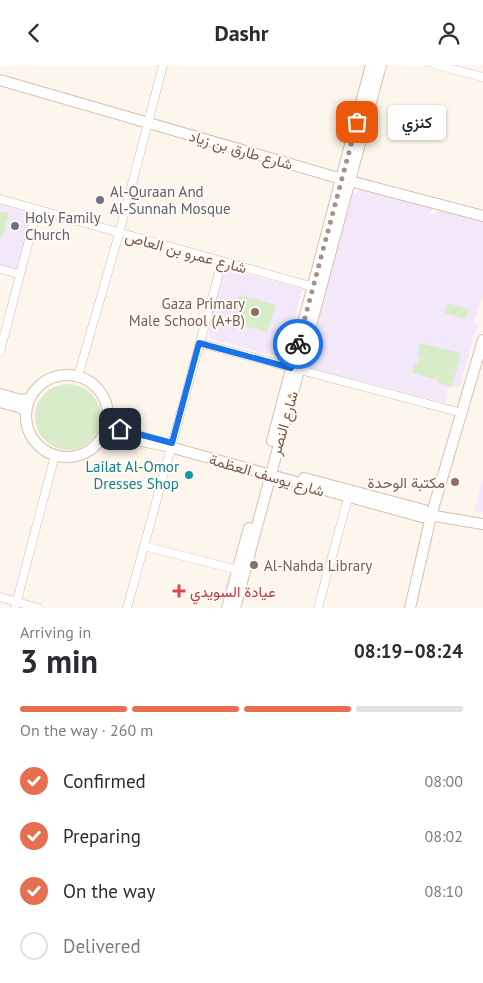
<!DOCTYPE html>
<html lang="en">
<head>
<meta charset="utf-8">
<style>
  body { margin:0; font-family:"PT Sans",Vazirmatn,sans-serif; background:#f7f7f7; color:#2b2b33; height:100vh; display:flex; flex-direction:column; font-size:19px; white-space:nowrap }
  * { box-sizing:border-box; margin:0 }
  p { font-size:16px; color:#7c7c81 }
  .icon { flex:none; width:28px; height:28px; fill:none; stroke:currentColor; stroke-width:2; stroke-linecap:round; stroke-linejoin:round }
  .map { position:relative; height:543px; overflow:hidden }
  .details { display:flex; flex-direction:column; background:#fff; flex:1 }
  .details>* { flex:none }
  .pin { position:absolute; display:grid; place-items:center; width:42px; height:42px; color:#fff; margin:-21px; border-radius:10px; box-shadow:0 2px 8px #0006 }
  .courier { position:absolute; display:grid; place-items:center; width:50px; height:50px; margin:-25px; border:4px solid #1a73e8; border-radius:50%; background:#fff; color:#222; box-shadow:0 1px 6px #0007 }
  .bubble { position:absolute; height:35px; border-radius:5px; background:#fff; box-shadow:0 1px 4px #0004; font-size:16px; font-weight:600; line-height:35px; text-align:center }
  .head em { font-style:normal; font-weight:600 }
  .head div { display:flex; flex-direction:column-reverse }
  .head { display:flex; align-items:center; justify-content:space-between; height:85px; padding:0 20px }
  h1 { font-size:32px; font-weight:600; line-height:38px }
  .bar { display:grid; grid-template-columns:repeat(4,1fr); gap:8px 5px; align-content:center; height:60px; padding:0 20px }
  .bar i { height:6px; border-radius:4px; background:#e1e1e2 }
  .bar .active { background:#e76f51 }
  .bar p { grid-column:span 4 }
  ol { padding:0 20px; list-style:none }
  li { display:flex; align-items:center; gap:15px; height:55px }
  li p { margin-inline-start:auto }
  li .icon { padding:5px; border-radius:50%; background:#e76f51; color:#fff; stroke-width:4 }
  li:last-child { color:#7c7c81 }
  li i { width:28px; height:28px; border:2px solid #e1e1e2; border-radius:50% }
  header { display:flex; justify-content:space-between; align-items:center; height:65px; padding:0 20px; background:#fff; font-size:22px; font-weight:600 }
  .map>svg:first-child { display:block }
  .education { fill:#f3e8fa }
  .green { fill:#d8ecc9 }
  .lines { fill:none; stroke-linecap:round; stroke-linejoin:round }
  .street-casing { stroke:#d1beb0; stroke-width:9 }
  .secondary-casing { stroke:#d6c0b0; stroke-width:12 }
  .street { stroke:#fff; stroke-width:8 }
  .secondary { stroke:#fff; stroke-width:10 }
  .done { stroke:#a89285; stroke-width:5; stroke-dasharray:0 9 }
  .route { stroke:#1a73e8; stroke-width:6 }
  .worship-dot { fill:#6b7280; stroke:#fffaf3; stroke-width:2 }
  .education-dot { fill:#8d6e63; stroke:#fffaf3; stroke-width:2 }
  .culture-dot { fill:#0f9aa8; stroke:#fffaf3; stroke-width:2 }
  .health-dot { fill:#e0444e; stroke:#fffaf3; stroke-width:2 }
  .labels { text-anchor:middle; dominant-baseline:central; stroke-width:4; stroke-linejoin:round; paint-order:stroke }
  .street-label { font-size:15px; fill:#7a5c4d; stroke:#fffaf3 }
  .worship-label { font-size:15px; fill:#5b616d; stroke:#fffaf3; text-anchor:start }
  .education-label { font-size:15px; fill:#785e54; stroke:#fffaf3; text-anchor:end }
  .culture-label { font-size:15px; fill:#0d838f; stroke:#fffaf3; text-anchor:end }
  .health-label { font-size:15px; fill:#be3a42; stroke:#fffaf3; text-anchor:start }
</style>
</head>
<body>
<header><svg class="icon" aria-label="back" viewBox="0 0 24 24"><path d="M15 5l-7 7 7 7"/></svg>Dashr<svg class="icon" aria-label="person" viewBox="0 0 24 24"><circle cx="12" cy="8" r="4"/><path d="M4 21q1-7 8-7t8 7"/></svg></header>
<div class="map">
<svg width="483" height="543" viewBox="0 0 483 543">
  <rect width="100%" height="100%" fill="#fdf6ec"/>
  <!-- education -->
  <g class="education">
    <polygon points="361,125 432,143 430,148 436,150 438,145 483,157 483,230 474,255 478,260 473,273 467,272 473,274 459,323 449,321 445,338 314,304 308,302 306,297 322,230 353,129"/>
    <polygon points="0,137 35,147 18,209 0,205"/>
    <polygon points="225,203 302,224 287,285 282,291 278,292 210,273 208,267"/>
    <polygon points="483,413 483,447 474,446"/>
  </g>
  <!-- green -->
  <g class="green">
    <polygon points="0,146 9,148 2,173 0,173"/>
    <polygon points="239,230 276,240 267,267 231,257"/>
    <polygon points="447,238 469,244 466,254 444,248"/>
    <polygon points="420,278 461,288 452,322 438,318 438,315 412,308 414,298 418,298 420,290 417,289"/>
    <circle cx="68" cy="352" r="33"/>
  </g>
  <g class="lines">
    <!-- street casing -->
    <g class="street-casing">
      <g id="street">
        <polyline points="436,0 483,12"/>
        <polyline points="0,134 314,222"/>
        <polyline points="0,204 19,209"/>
        <polyline points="199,278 462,348"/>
        <polyline points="0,287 37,144"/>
        <polyline points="78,311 119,169 163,0"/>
        <polyline points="144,481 238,505"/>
        <polyline points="0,532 38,543"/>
        <polyline points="15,543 55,390"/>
        <polyline points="127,543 222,197"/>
        <polyline points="318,543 348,433"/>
      </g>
    </g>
    <!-- secondary casing -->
    <g class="secondary-casing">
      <g id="secondary">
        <polyline points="0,15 342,114 483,151"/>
        <circle cx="67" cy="351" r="41"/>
        <polyline points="0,329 21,335 29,334"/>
        <polyline points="0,337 19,342 26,346"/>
        <polyline points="108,358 130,367"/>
        <polyline points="105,368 170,382 422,452 429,450 483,459"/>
        <polyline points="272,376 371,0"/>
        <polyline points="304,413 424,445 429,450"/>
        <polyline points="227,543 249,463"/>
        <polyline points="235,543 381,0"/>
        <polyline points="410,543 431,451 483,275"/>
      </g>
    </g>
    <!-- street -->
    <use href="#street" class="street"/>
    <!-- secondary -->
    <use href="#secondary" class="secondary"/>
  </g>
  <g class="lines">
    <!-- done -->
    <polyline class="done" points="298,279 357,57"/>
    <!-- route -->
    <polyline class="route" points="120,364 172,378 199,278 291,303 298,279"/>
  </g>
  <!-- markers -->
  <g class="worship-dot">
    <circle cx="100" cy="135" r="5"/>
    <circle cx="15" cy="161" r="5"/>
  </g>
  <g class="education-dot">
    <circle cx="255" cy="247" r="5"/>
    <circle cx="455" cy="417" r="5"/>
    <circle cx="254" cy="500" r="5"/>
  </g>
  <circle class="culture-dot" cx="189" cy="410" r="5"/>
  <path class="health-dot" d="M176.5 518.5h5v5h5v5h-5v5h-5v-5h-5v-5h5z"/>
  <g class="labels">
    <!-- street labels -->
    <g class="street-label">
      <text transform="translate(241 85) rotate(16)">شارع طارق بن زياد</text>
      <text transform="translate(186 187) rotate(15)">شارع عمرو بن العاص</text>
      <text transform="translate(284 358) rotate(-74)">شارع النصر</text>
      <text transform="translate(267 410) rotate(16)">شارع يوسف العظمة</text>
    </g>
    <!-- worship labels -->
    <g class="worship-label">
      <text x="110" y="126">Al-Quraan And<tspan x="110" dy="17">Al-Sunnah Mosque</tspan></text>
      <text x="25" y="152">Holy Family<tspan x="25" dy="17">Church</tspan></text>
    </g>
    <!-- education labels -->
    <g class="education-label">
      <text x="245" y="238">Gaza Primary<tspan x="245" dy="17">Male School (A+B)</tspan></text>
      <text x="445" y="417">مكتبة الوحدة</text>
      <text x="264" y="500" text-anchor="start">Al-Nahda Library</text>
    </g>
    <!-- culture labels -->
    <g class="culture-label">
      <text x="179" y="401">Lailat Al-Omor<tspan x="179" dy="17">Dresses Shop</tspan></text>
    </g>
    <!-- health labels -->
    <g class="health-label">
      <text x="190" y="526">عيادة السويدي</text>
    </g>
  </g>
</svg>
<div class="pin" style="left:357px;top:57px;background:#ea580c"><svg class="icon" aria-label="bag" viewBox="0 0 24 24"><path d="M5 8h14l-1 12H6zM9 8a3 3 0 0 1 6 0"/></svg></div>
<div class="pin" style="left:120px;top:364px;background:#1f2937"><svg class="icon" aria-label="home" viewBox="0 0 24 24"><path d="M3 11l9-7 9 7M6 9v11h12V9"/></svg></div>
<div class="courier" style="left:298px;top:279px"><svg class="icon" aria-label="bike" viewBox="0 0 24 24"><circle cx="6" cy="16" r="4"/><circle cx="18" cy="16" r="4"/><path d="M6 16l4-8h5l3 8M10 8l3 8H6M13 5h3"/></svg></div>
<div class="bubble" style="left:388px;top:40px;width:58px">كنزي</div>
</div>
<section class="details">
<div class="head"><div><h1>3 min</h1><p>Arriving in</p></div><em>08:19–08:24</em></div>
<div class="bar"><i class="active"></i><i class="active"></i><i class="active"></i><i></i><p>On the way · 260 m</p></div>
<ol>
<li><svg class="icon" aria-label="check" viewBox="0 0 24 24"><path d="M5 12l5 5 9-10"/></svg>Confirmed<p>08:00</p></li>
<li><svg class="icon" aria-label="check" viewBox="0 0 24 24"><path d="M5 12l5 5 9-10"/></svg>Preparing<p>08:02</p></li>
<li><svg class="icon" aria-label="check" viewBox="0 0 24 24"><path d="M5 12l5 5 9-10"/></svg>On the way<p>08:10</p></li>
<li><i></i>Delivered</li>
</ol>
</section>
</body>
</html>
